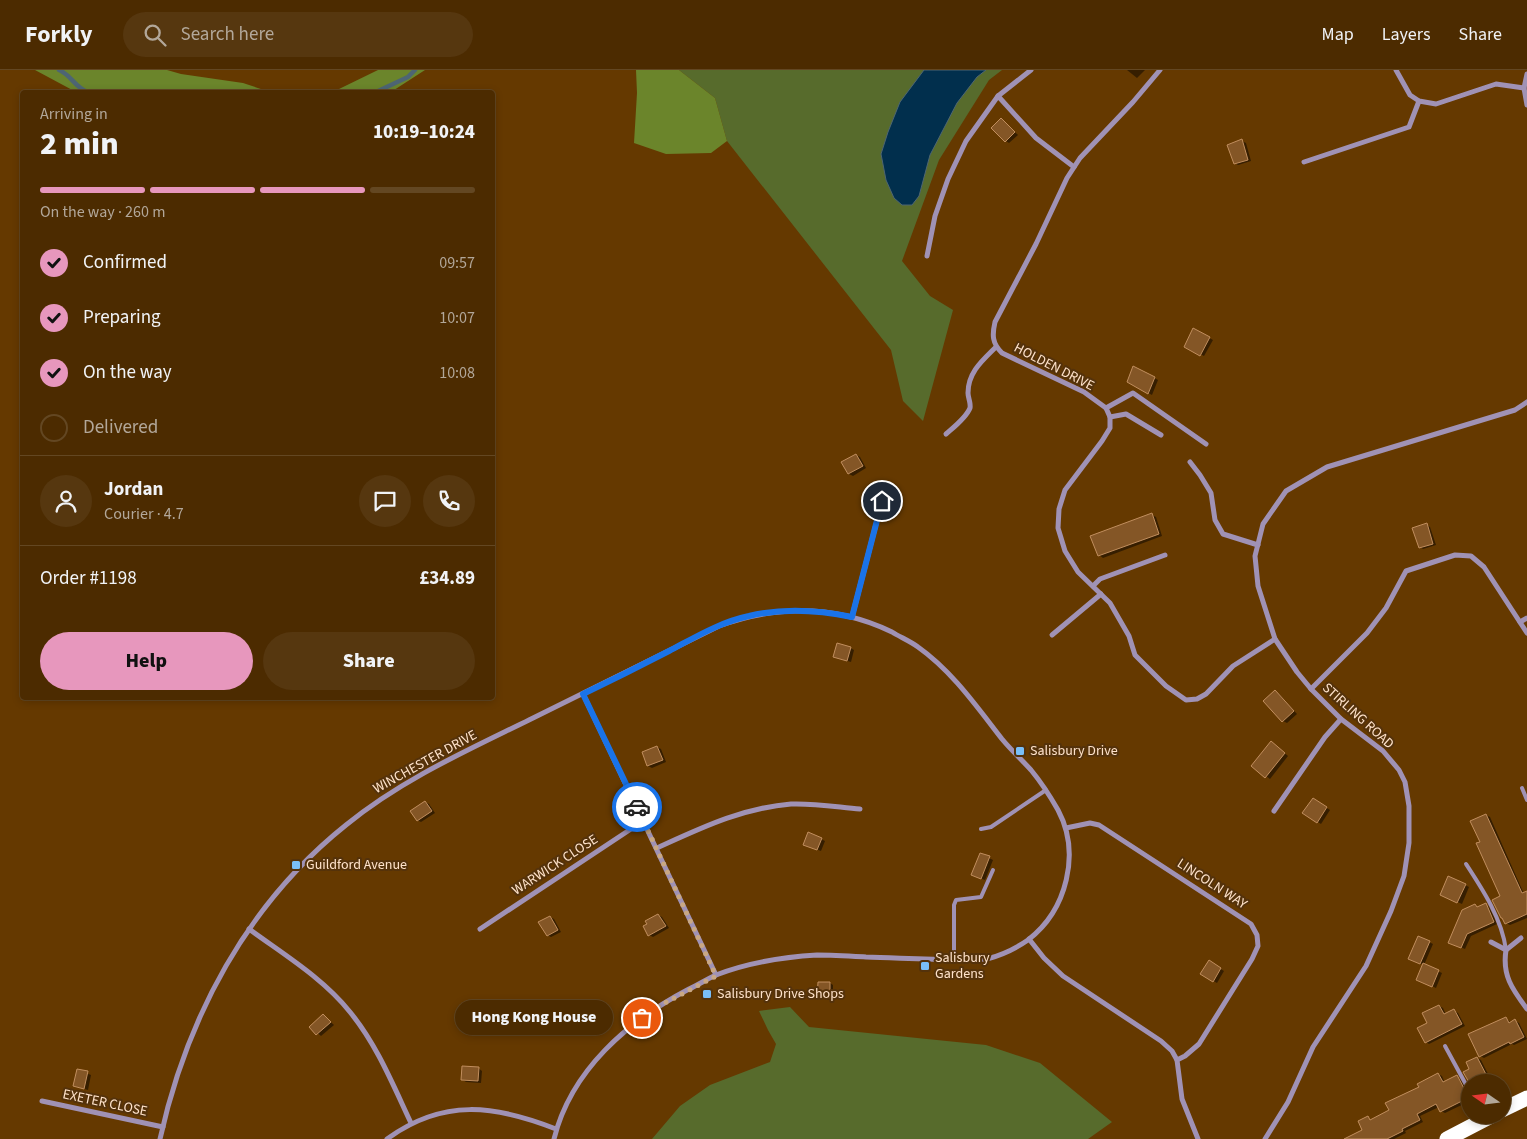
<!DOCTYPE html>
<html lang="en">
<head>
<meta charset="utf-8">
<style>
  body { margin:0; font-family:"Source Sans 3",sans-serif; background:#56370f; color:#f1f3f6; height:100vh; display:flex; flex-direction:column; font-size:19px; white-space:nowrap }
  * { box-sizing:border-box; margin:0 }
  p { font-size:16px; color:#b2a799 }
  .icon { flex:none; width:28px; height:28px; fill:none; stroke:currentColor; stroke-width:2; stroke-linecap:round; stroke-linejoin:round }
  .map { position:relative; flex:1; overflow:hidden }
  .side { position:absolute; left:20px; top:20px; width:475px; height:610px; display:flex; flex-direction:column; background:#4c2b00; border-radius:5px; box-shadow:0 2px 8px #0003,0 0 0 1px #634722 }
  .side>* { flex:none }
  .needle { width:32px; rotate:284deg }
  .controls { position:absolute; left:1461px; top:1004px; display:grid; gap:10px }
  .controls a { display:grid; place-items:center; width:50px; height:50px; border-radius:50%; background:#4c2b00; box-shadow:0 2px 8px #0003,0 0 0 1px #634722; font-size:25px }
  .pin { position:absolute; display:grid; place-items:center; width:42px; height:42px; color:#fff; margin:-21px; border:2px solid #fff; border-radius:50%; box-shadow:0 1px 5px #0007 }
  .courier { position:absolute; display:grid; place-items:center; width:50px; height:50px; margin:-25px; border:4px solid #1a73e8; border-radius:50%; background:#fff; color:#222; box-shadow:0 1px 6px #0007 }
  .bubble { position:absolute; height:35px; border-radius:18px; background:#4c2b00; box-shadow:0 2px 8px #0003,0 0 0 1px #634722; font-size:16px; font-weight:800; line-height:35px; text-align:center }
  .headline em { font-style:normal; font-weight:800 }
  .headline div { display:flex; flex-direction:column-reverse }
  .headline { display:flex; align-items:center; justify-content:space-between; height:85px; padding:0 20px }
  h1 { font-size:32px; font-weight:800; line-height:38px }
  .bar { display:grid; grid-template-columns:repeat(4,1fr); gap:8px 5px; align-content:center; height:60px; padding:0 20px }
  .bar i { height:6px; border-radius:4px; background:#634722 }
  .bar .active { background:#e797bd }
  .bar p { grid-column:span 4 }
  .line { display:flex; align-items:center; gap:12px; padding:0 20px; border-top:1px solid #634722 }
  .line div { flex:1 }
  .round { display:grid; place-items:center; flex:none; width:52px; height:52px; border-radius:26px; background:#56370f }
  ol { padding:0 20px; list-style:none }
  li { display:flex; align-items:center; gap:15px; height:55px }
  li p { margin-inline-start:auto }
  li .icon { padding:5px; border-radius:50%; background:#e797bd; color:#111; stroke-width:4 }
  li:last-child { color:#b2a799 }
  li i { width:28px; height:28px; border:2px solid #634722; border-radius:50% }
  .button { display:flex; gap:10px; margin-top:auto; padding:10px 20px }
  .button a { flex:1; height:58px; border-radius:30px; background:#e797bd; color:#111; font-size:20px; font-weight:800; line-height:58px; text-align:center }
  .button a+a { background:#56370f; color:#f1f3f6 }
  header { display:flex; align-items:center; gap:30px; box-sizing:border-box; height:70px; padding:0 25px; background:#4c2b00; border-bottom:1px solid #634722 }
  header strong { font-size:24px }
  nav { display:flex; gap:28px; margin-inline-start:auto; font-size:18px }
  .search { width:350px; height:45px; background:#56370f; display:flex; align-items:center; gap:12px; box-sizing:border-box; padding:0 18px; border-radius:28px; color:#b2a799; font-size:19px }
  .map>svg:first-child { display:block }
  .green { fill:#576b2c }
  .forest { fill:#6b852b }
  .water { fill:#012f4d; stroke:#4d6573 }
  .shadow { fill:#0007 }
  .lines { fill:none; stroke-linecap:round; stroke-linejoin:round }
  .stream { stroke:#4d6573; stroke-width:4.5 }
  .building { fill:#845626; stroke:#c18e5e }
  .lane { stroke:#a092b5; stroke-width:4 }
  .street { stroke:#a092b5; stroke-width:5 }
  .highway { stroke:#fff; stroke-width:15 }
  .done { stroke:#c9a884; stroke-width:5; stroke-dasharray:0 9 }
  .route { stroke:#1a73e8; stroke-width:6 }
  .poi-dot { fill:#79bff8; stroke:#54320b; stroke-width:2 }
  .labels { text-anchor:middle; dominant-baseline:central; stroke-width:4; stroke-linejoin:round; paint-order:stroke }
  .street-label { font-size:14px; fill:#ffe3cb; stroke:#54320b }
  .poi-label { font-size:14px; fill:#ffe3cb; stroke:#54320b; text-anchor:start }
</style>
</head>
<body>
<header>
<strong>Forkly</strong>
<div class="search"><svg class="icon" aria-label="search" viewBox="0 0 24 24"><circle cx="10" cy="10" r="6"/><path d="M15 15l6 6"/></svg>Search here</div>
<nav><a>Map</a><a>Layers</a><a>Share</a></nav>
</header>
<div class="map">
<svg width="1527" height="1069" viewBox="0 0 1527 1069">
  <rect width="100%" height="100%" fill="#653900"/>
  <!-- green -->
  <g class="green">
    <polygon points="679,0 1002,0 989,10 939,90 902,191 930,226 953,240 923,351 903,331 891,280 727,71 715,28"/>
    <polygon points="790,937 809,957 986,975 1040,993 1112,1052 1088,1069 652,1069 680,1036 710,1015 770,992 776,974 768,960 759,941"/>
  </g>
  <!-- forest -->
  <g class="forest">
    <polygon points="35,0 167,0 181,4 243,13 270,22 76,22"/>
    <polygon points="378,0 425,0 391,22 316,22 339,19"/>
    <polygon points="636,0 679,0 715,28 727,71 711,83 666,84 634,73 637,23"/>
  </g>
  <!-- water -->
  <polygon class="water" points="924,0 986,0 977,7 957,33 930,85 919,126 912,135 902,135 894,128 886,110 881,84 888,62 900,32"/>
  <!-- shadow -->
  <g class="shadow">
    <polygon points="1127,0 1145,0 1137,8"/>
    <polygon points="1001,49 1018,65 1009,73 1006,71"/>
    <polygon points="1242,71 1246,73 1251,91 1238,95 1235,93"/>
    <polygon points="1194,260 1213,270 1204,286 1185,276"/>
    <polygon points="1134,297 1158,310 1152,325 1128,312"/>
    <polygon points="856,385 860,387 866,398 853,406 849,404 843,393"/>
    <polygon points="1152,445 1156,447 1162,466 1103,488 1099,485"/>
    <polygon points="1427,455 1430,457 1436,475 1423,479 1420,477"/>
    <polygon points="850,578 854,580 851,592 834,587"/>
    <polygon points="1275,622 1279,624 1297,644 1287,653 1283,651 1265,631"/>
    <polygon points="1275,675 1288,686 1270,709 1266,706"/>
    <polygon points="657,677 661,679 666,692 652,698 648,696"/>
    <polygon points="1313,729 1330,740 1321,754 1304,743"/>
    <polygon points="425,732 429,734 435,743 421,752 417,750"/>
    <polygon points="1486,745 1490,747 1524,824 1527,822 1527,848 1510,855 1506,853 1502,827 1481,772"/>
    <polygon points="821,769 825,771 821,781 808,776"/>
    <polygon points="981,784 993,790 985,810 977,807"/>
    <polygon points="1449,807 1469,817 1462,834 1445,826"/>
    <polygon points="1485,834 1489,837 1497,854 1471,866 1465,879 1453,874 1475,836 1479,838"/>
    <polygon points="658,845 662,847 669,858 653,867 649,865"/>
    <polygon points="550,847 554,849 561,862 551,867 547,865"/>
    <polygon points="1429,872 1433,874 1424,895 1442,903 1436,918 1421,911 1424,895 1413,891"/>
    <polygon points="1209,892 1224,901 1217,913 1202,904"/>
    <polygon points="830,913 833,915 833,930 822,929 818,927"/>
    <polygon points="1439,936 1443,938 1446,945 1454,941 1458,943 1465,956 1429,974 1426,972 1428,954"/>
    <polygon points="323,945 334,955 321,966 311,957"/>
    <polygon points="1506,948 1511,953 1515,951 1519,953 1527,969 1514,975 1512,974 1484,988 1480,986"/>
    <polygon points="1477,988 1481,990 1492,1012 1471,1012 1465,1002 1471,999"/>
    <polygon points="478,998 482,1001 481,1013 466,1012 463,1010"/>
    <polygon points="78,1000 91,1005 88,1020 74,1016"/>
    <polygon points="1438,1004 1442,1006 1445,1013 1457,1007 1460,1009 1470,1026 1470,1031 1445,1043 1441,1041 1439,1037 1420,1046 1423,1052 1405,1061 1406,1063 1394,1069 1347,1069 1364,1060 1368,1048 1372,1050 1391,1041"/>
  </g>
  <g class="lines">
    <!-- stream -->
    <g class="stream">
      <path d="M59,0C71,5 74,16 87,22"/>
      <polyline points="376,22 408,7 415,0"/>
    </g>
  </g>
  <!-- building -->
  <g class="building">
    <polygon points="1001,48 1015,62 1005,72 991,58"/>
    <polygon points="1242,69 1248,90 1234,94 1227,75"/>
    <polygon points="1193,258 1210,267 1200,286 1184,277"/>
    <polygon points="1133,296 1155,307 1148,324 1127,312"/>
    <polygon points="856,384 863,396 848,404 841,392"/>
    <polygon points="1152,443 1159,464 1098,486 1090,466"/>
    <polygon points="1427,453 1433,474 1419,478 1412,458"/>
    <polygon points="837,573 851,577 847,591 833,587"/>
    <polygon points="1275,620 1294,641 1282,652 1263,631"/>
    <polygon points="1271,671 1285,683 1265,708 1251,696"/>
    <polygon points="657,676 663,690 647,696 642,682"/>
    <polygon points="1313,728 1327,737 1317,753 1302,743"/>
    <polygon points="425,731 432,741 417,751 410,741"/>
    <polygon points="1486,744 1522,823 1527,821 1527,844 1505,854 1502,848 1501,848 1492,830 1500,826 1476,773 1480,772 1470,751"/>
    <polygon points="808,762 822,768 817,780 803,775"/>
    <polygon points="980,783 990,786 981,809 971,805"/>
    <polygon points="1448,806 1466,814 1457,833 1440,825"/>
    <polygon points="1486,833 1494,852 1467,864 1461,878 1448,873 1462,840 1475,834 1477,837"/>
    <polygon points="658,844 666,856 648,866 643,856 647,854 645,851"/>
    <polygon points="550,846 558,860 547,866 538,852"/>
    <polygon points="1418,866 1430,871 1420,894 1408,889"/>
    <polygon points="1209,890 1221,898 1213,912 1200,904"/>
    <polygon points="1423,893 1439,900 1432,917 1416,910"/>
    <polygon points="818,912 830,912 830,928 817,928"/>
    <polygon points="1439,935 1444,944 1454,939 1462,954 1425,973 1417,958 1427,953 1422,943"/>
    <polygon points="323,944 331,952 316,965 309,957"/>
    <polygon points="1506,947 1509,953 1515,949 1524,967 1510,974 1509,972 1479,987 1468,964"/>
    <polygon points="1477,987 1490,1012 1470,1012 1470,1014 1463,1002 1469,999 1466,992"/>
    <polygon points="462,996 479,997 478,1011 461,1010"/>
    <polygon points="77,999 88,1001 84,1019 73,1016"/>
    <polygon points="1438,1003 1443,1012 1457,1005 1467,1024 1470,1027 1440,1042 1436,1034 1417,1044 1420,1050 1402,1059 1403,1061 1387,1069 1344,1069 1362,1060 1358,1051 1368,1046 1370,1050 1389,1040 1385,1033 1419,1017 1417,1014"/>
  </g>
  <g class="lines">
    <!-- lane -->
    <g class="lane">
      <polyline points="1522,718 1527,730"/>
      <polyline points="981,759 991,757 1046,720"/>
      <path d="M1466,794C1483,820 1502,849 1506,880"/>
      <polyline points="954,889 954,835 956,830 981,827 993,800"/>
      <polyline points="1445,976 1470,1022"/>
    </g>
    <!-- street -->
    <g class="street">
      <path d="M1160,0L1133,32L1080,88L1067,108L1036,174L995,252C992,265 992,273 1002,283L1084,322L1106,338L1110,347V358L1102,371L1065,420L1059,439L1058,458L1065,481L1078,502L1110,533L1129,566L1135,585L1166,616L1186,630L1197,629L1206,624L1233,596L1275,569"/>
      <polyline points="1396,0 1410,25 1419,31 1436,34 1496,14 1524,18"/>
      <polyline points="1527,4 1524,18 1527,35"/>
      <polyline points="998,26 1031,0"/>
      <polyline points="1304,92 1409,57 1419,31"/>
      <polyline points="927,186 935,146 948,109 966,71 998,26 1036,68 1074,97"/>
      <polyline points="1106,338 1133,323 1206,374"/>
      <polyline points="1110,347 1126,344 1161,365"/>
      <path d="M946,364C954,357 966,348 970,338C971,333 968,328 968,323C968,302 983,290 996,277"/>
      <polyline points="1190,392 1200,405 1211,423 1215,450 1223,464 1258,475"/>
      <polyline points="1093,516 1100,509 1165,485"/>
      <polyline points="852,547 882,431"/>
      <polyline points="1520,552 1527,548"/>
      <polyline points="1052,565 1101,524"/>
      <polyline points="1311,619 1367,563 1386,538 1406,501 1455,485 1471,486 1484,497 1527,563"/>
      <polyline points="583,624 716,905"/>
      <polyline points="1274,741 1325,667 1341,649"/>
      <polyline points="1066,758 1090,753 1099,755 1251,854 1257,865 1258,876 1252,889 1199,974 1185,986 1177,990 1182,1029 1198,1069"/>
      <path d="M657,778C701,758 742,738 791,734C813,733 837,737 860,739"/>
      <path d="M249,859C283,884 323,908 350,942C377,975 393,1015 411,1053"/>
      <polyline points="480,859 643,751"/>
      <polyline points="1029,869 1044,888 1063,906 1161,971 1172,981 1177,990"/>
      <polyline points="1491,872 1506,880 1521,868"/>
      <path d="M1506,880C1502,905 1512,919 1527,939"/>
      <polyline points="42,1031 163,1057"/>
      <path d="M160,1069C187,947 247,834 346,755C401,710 466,681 529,650C593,619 656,587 719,556C777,535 836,535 892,562C900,567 910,571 918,577C952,601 977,637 1002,669C1011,680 1021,689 1031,700C1041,712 1050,726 1058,740C1081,783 1067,840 1028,870C1015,879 1002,885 987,889C947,891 906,888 866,887C849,886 833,885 817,885C784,887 747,893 716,905C707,909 698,915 689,919C628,951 571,1000 554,1069"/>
      <path d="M387,1069C443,1028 495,1035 556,1059"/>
      <polyline points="1265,1069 1288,1032 1313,977 1366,896 1391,841 1404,806 1409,773 1409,736 1405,712 1399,700 1383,681 1341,649 1311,619 1297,602 1275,569 1258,516 1255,486 1263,454 1286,421 1327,397 1515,340 1527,332"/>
    </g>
    <!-- highway -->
    <g class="highway">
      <polyline points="1502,1040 1527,1028"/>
      <polyline points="1447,1069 1493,1045"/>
    </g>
  </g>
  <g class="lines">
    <!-- done -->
    <polyline class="done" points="637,737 716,906 661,935 642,948"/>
    <!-- route -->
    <path class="route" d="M637,737L583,624C612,610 640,596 669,581C694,568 720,552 749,546C782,538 818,540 852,547L882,431"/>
  </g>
  <!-- markers -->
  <g class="poi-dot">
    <rect x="1015" y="676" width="10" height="10" rx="2.5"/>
    <rect x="291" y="790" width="10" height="10" rx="2.5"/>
    <rect x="920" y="891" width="10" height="10" rx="2.5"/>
    <rect x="702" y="919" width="10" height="10" rx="2.5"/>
  </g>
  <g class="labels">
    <!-- street labels -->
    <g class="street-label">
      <text transform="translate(1054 297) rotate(27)">HOLDEN DRIVE</text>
      <text transform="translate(1358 646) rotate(42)">STIRLING ROAD</text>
      <text transform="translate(425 692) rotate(-29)">WINCHESTER DRIVE</text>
      <text transform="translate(555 795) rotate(-33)">WARWICK CLOSE</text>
      <text transform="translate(1212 814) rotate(33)">LINCOLN WAY</text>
      <text transform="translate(105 1033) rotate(12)">EXETER CLOSE</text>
    </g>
    <!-- poi labels -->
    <g class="poi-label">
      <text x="1030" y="681">Salisbury Drive</text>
      <text x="306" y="795">Guildford Avenue</text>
      <text x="935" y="888">Salisbury<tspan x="935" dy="16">Gardens</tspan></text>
      <text x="717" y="924">Salisbury Drive Shops</text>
    </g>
  </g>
</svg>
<div class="controls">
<a><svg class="needle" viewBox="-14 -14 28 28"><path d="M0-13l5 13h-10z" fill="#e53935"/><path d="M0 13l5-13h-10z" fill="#b2a799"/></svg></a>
</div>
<div class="pin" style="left:642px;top:948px;background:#ea580c"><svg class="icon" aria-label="bag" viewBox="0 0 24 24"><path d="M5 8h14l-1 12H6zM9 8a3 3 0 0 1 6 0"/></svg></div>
<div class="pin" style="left:882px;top:431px;background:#1f2937"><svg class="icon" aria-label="home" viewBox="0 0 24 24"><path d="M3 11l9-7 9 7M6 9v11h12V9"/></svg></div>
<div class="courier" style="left:637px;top:737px"><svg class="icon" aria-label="car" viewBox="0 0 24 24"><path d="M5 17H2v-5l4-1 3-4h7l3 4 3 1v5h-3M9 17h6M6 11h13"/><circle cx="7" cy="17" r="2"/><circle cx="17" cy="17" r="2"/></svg></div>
<div class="bubble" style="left:455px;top:930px;width:158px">Hong Kong House</div>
<section class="side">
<div class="headline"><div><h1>2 min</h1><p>Arriving in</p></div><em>10:19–10:24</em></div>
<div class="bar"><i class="active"></i><i class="active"></i><i class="active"></i><i></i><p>On the way · 260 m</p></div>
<ol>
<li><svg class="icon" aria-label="check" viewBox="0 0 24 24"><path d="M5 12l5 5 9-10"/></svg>Confirmed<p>09:57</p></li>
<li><svg class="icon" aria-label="check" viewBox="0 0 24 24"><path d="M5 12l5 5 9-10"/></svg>Preparing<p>10:07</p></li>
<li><svg class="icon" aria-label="check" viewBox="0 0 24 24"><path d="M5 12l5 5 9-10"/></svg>On the way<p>10:08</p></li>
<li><i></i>Delivered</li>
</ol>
<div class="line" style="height:90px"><a class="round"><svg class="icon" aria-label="person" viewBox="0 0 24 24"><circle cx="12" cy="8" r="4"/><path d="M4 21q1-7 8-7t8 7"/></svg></a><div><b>Jordan</b><p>Courier · 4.7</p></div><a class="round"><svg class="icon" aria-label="chat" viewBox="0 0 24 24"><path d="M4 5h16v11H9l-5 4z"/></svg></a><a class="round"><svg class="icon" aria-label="phone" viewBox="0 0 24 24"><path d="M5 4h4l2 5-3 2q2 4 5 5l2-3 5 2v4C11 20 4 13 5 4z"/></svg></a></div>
<div class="line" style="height:65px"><div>Order #1198</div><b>£34.89</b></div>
<div class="button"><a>Help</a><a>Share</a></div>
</section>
</div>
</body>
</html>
